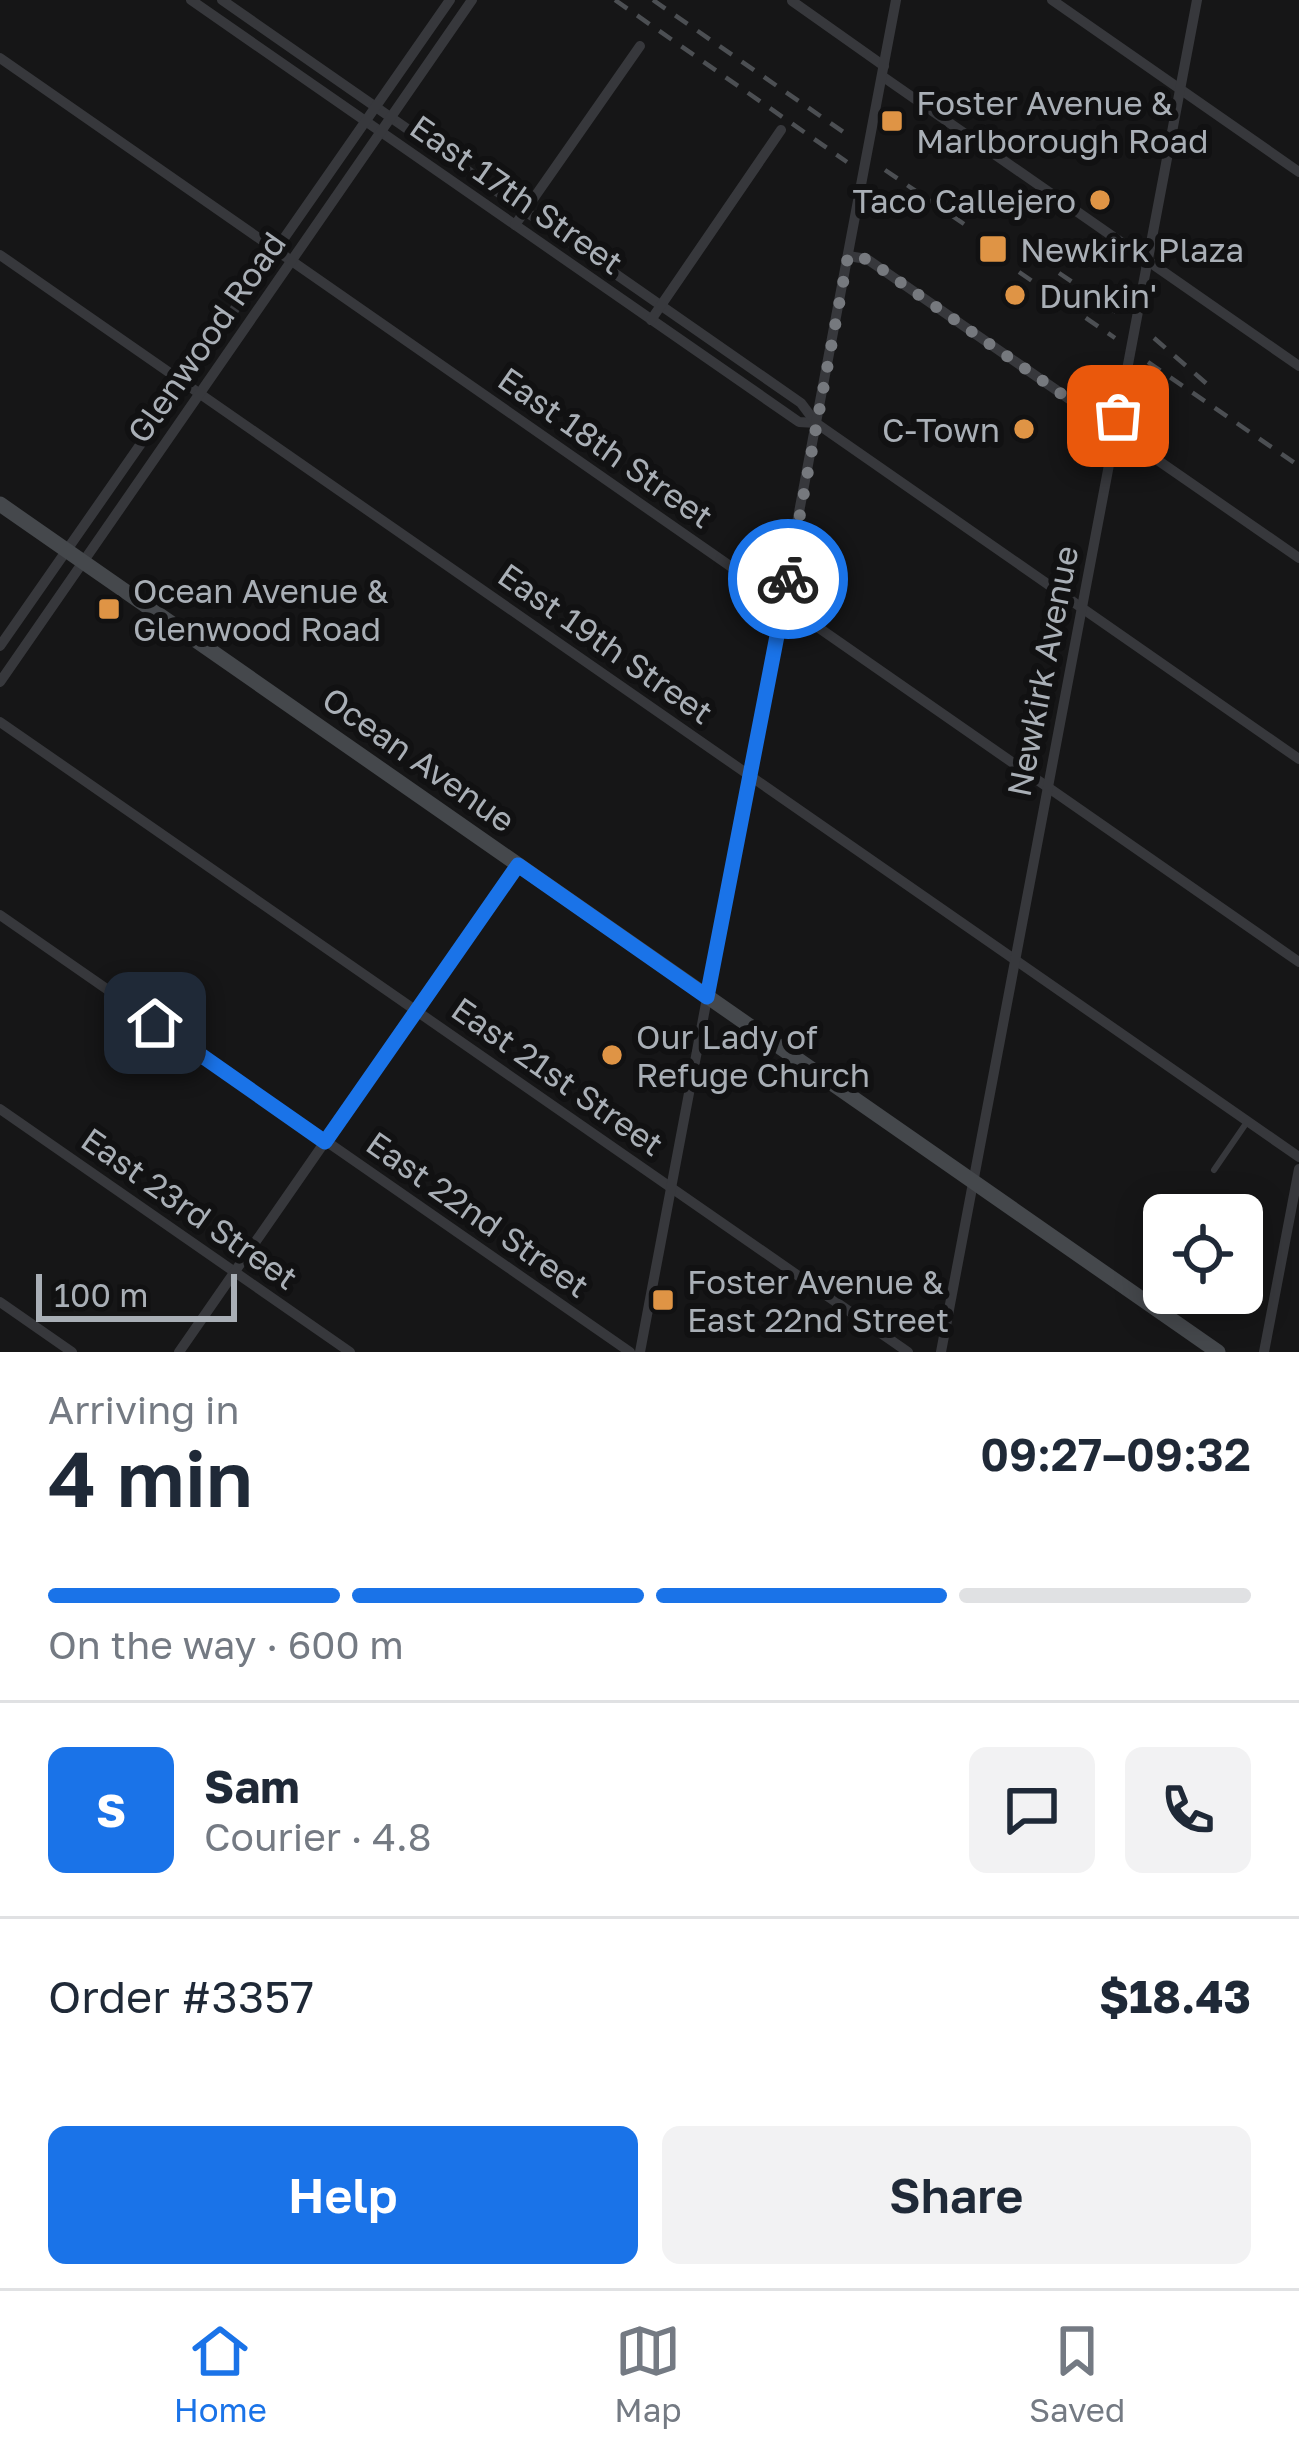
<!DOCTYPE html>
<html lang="en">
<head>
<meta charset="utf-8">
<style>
  body { margin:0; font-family:"Golos Text",sans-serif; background:#f2f2f3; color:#1f2937; height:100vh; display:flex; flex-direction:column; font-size:45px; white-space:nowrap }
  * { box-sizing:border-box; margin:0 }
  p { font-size:39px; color:#747a83 }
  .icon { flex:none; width:66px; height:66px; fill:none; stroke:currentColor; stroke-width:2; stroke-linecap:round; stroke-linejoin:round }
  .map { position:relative; height:1352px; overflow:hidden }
  .details { display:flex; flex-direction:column; background:#fff; flex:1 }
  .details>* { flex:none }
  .fabs { position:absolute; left:1143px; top:1194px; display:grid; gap:24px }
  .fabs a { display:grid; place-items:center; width:120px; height:120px; border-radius:18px; background:#fff; box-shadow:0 6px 30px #0003; font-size:60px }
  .scale { position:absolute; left:36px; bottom:30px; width:201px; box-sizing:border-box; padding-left:12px; border:6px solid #a9afb6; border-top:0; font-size:33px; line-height:42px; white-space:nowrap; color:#a9afb6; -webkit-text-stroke:9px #111112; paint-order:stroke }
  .pin { position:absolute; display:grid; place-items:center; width:102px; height:102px; color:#fff; margin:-51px; border-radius:24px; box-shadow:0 6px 18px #0006 }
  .courier { position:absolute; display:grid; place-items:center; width:120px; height:120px; margin:-60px; border:9px solid #1a73e8; border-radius:50%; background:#fff; color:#222; box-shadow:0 3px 15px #0007 }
  .head em { font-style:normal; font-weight:600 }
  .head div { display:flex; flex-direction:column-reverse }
  .head { display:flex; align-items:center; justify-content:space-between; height:204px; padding:0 48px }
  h1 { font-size:78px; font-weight:600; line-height:90px }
  .bar { display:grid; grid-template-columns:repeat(4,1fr); gap:18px 12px; align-content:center; height:144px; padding:0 48px }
  .bar i { height:15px; border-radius:9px; background:#e0e1e3 }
  .bar .current { background:#1a73e8 }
  .bar p { grid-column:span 4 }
  .line { display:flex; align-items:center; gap:30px; padding:0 48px; border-top:3px solid #e0e1e3 }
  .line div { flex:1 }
  .round { display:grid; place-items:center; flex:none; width:126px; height:126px; border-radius:18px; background:#f2f2f3 }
  .primary-button { display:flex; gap:24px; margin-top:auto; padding:24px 48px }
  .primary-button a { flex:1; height:138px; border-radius:18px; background:#1a73e8; color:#fff; font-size:48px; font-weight:600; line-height:138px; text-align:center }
  .primary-button a+a { background:#f2f2f3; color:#1f2937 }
  .menu { display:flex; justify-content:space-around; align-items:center; height:168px; border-top:3px solid #e0e1e3; background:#fff; font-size:33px; color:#747a83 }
  .menu a { display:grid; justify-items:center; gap:6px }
  .menu .current { color:#1a73e8 }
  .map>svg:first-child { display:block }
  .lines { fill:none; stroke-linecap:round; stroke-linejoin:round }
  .lane { stroke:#37383c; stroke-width:6 }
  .street { stroke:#37383c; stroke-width:10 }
  .secondary { stroke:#45484c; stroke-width:15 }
  .rail { stroke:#4c4f53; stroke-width:4.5; stroke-dasharray:15 12; stroke-linecap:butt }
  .done { stroke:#76797e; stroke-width:12; stroke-dasharray:0 21.6 }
  .route { stroke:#1a73e8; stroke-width:15 }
  .poi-dot { fill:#df9445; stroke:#111112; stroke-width:4.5 }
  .labels { text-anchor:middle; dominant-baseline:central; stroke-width:12; stroke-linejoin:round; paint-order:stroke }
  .poi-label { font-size:33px; fill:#a9afb6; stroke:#111112; text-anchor:start }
  .street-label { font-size:33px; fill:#a9afb6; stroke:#111112 }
</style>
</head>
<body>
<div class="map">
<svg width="1299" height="1352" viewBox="0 0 1299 1352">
  <rect width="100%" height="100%" fill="#161617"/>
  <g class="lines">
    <!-- lane -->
    <polyline class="lane" points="1214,1170 1247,1122"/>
    <!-- street -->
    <g class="street">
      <polyline points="191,0 799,422 816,423"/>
      <polyline points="222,0 801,403 816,423 1299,759"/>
      <polyline points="1052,0 1299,172"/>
      <polyline points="792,1 884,66"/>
      <polyline points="0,58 1299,962"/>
      <polyline points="882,76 1299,366"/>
      <polyline points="515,225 640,46"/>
      <polyline points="0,255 1299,1157"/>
      <polyline points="848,256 867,259 1299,558"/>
      <polyline points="651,320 781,130"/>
      <polyline points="0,646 450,0"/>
      <polyline points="0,682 472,0"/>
      <polyline points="0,722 908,1352"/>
      <polyline points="0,915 630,1352"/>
      <polyline points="0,1109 350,1352"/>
      <polyline points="0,1302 72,1352"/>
      <polyline points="179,1352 517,865"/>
      <polyline points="640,1352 896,0"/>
      <polyline points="941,1352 1197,0"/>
      <polyline points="1264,1352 1299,1169"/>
    </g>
    <!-- secondary -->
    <polyline class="secondary" points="0,504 1218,1352"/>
    <!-- rail -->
    <g class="rail">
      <polyline points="615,0 847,162"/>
      <polyline points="653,0 852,138"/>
      <polyline points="885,170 964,224"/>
      <polyline points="1019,272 1115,338"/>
      <polyline points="1059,273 1119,314"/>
      <polyline points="1154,338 1215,391"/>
      <polyline points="1148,362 1299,466"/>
    </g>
  </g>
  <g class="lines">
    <!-- done -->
    <polyline class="done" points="788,579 848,256 867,259 1115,431 1118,416"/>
    <!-- route -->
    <polyline class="route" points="155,1023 325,1142 518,865 707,997 788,579"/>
  </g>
  <!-- markers -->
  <g class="poi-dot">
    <rect x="880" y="109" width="24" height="24" rx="6"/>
    <circle cx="1100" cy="200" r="12"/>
    <rect x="978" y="234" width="30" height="30" rx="6"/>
    <circle cx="1015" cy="295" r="12"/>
    <circle cx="1024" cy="429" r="12"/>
    <rect x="97" y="597" width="24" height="24" rx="6"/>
    <circle cx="612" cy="1055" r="12"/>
    <rect x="651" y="1288" width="24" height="24" rx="6"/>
  </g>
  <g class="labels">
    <!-- poi labels -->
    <g class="poi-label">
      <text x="916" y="102">Foster Avenue &amp;<tspan x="916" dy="38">Marlborough Road</tspan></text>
      <text x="1076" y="200" text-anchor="end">Taco Callejero</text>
      <text x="1020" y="249">Newkirk Plaza</text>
      <text x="1039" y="295">Dunkin'</text>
      <text x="1000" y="429" text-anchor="end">C-Town</text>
      <text x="133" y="590">Ocean Avenue &amp;<tspan x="133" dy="38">Glenwood Road</tspan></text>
      <text x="636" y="1036">Our Lady of<tspan x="636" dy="38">Refuge Church</tspan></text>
      <text x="687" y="1281">Foster Avenue &amp;<tspan x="687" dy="38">East 22nd Street</tspan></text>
    </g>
    <!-- street labels -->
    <g class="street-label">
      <text transform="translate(517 194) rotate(35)">East 17th Street</text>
      <text transform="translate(206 337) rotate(-55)">Glenwood Road</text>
      <text transform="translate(606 447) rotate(35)">East 18th Street</text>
      <text transform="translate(606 643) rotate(35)">East 19th Street</text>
      <text transform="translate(1042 671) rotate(-79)">Newkirk Avenue</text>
      <text transform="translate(419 759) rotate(35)">Ocean Avenue</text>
      <text transform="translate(558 1076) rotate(35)">East 21st Street</text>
      <text transform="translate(190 1208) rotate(35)">East 23rd Street</text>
      <text transform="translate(478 1214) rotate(35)">East 22nd Street</text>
    </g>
  </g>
</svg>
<div class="fabs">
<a><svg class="icon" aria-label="locate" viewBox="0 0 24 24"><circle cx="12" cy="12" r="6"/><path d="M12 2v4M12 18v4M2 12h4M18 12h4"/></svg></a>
</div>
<div class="scale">100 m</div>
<div class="pin" style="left:1118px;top:416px;background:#ea580c"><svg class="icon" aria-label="bag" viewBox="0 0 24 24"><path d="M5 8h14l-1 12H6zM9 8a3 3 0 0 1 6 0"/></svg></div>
<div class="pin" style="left:155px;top:1023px;background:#1f2937"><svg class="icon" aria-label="home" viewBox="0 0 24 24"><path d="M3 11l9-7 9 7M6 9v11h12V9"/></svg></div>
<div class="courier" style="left:788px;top:579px"><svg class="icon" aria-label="bike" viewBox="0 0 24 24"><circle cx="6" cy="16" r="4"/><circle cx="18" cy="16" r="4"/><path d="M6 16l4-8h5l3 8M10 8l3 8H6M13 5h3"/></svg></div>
</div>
<section class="details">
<div class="head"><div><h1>4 min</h1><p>Arriving in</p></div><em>09:27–09:32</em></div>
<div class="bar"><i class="current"></i><i class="current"></i><i class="current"></i><i></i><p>On the way · 600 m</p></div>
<div class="line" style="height:216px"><b class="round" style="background:#1a73e8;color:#fff">S</b><div><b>Sam</b><p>Courier · 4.8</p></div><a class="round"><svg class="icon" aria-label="chat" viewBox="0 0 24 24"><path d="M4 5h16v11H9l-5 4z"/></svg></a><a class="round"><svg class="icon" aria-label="phone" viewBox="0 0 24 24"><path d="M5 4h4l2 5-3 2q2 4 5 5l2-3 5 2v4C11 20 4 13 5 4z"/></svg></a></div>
<div class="line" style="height:156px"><div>Order #3357</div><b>$18.43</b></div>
<div class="primary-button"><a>Help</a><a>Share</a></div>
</section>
<nav class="menu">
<a class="current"><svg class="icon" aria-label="home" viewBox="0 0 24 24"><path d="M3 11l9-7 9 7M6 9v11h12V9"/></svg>Home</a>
<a><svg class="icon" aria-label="map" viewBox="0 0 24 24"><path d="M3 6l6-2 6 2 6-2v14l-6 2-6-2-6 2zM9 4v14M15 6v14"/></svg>Map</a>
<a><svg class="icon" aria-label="saved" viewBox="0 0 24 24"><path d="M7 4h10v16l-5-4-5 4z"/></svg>Saved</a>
</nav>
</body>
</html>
